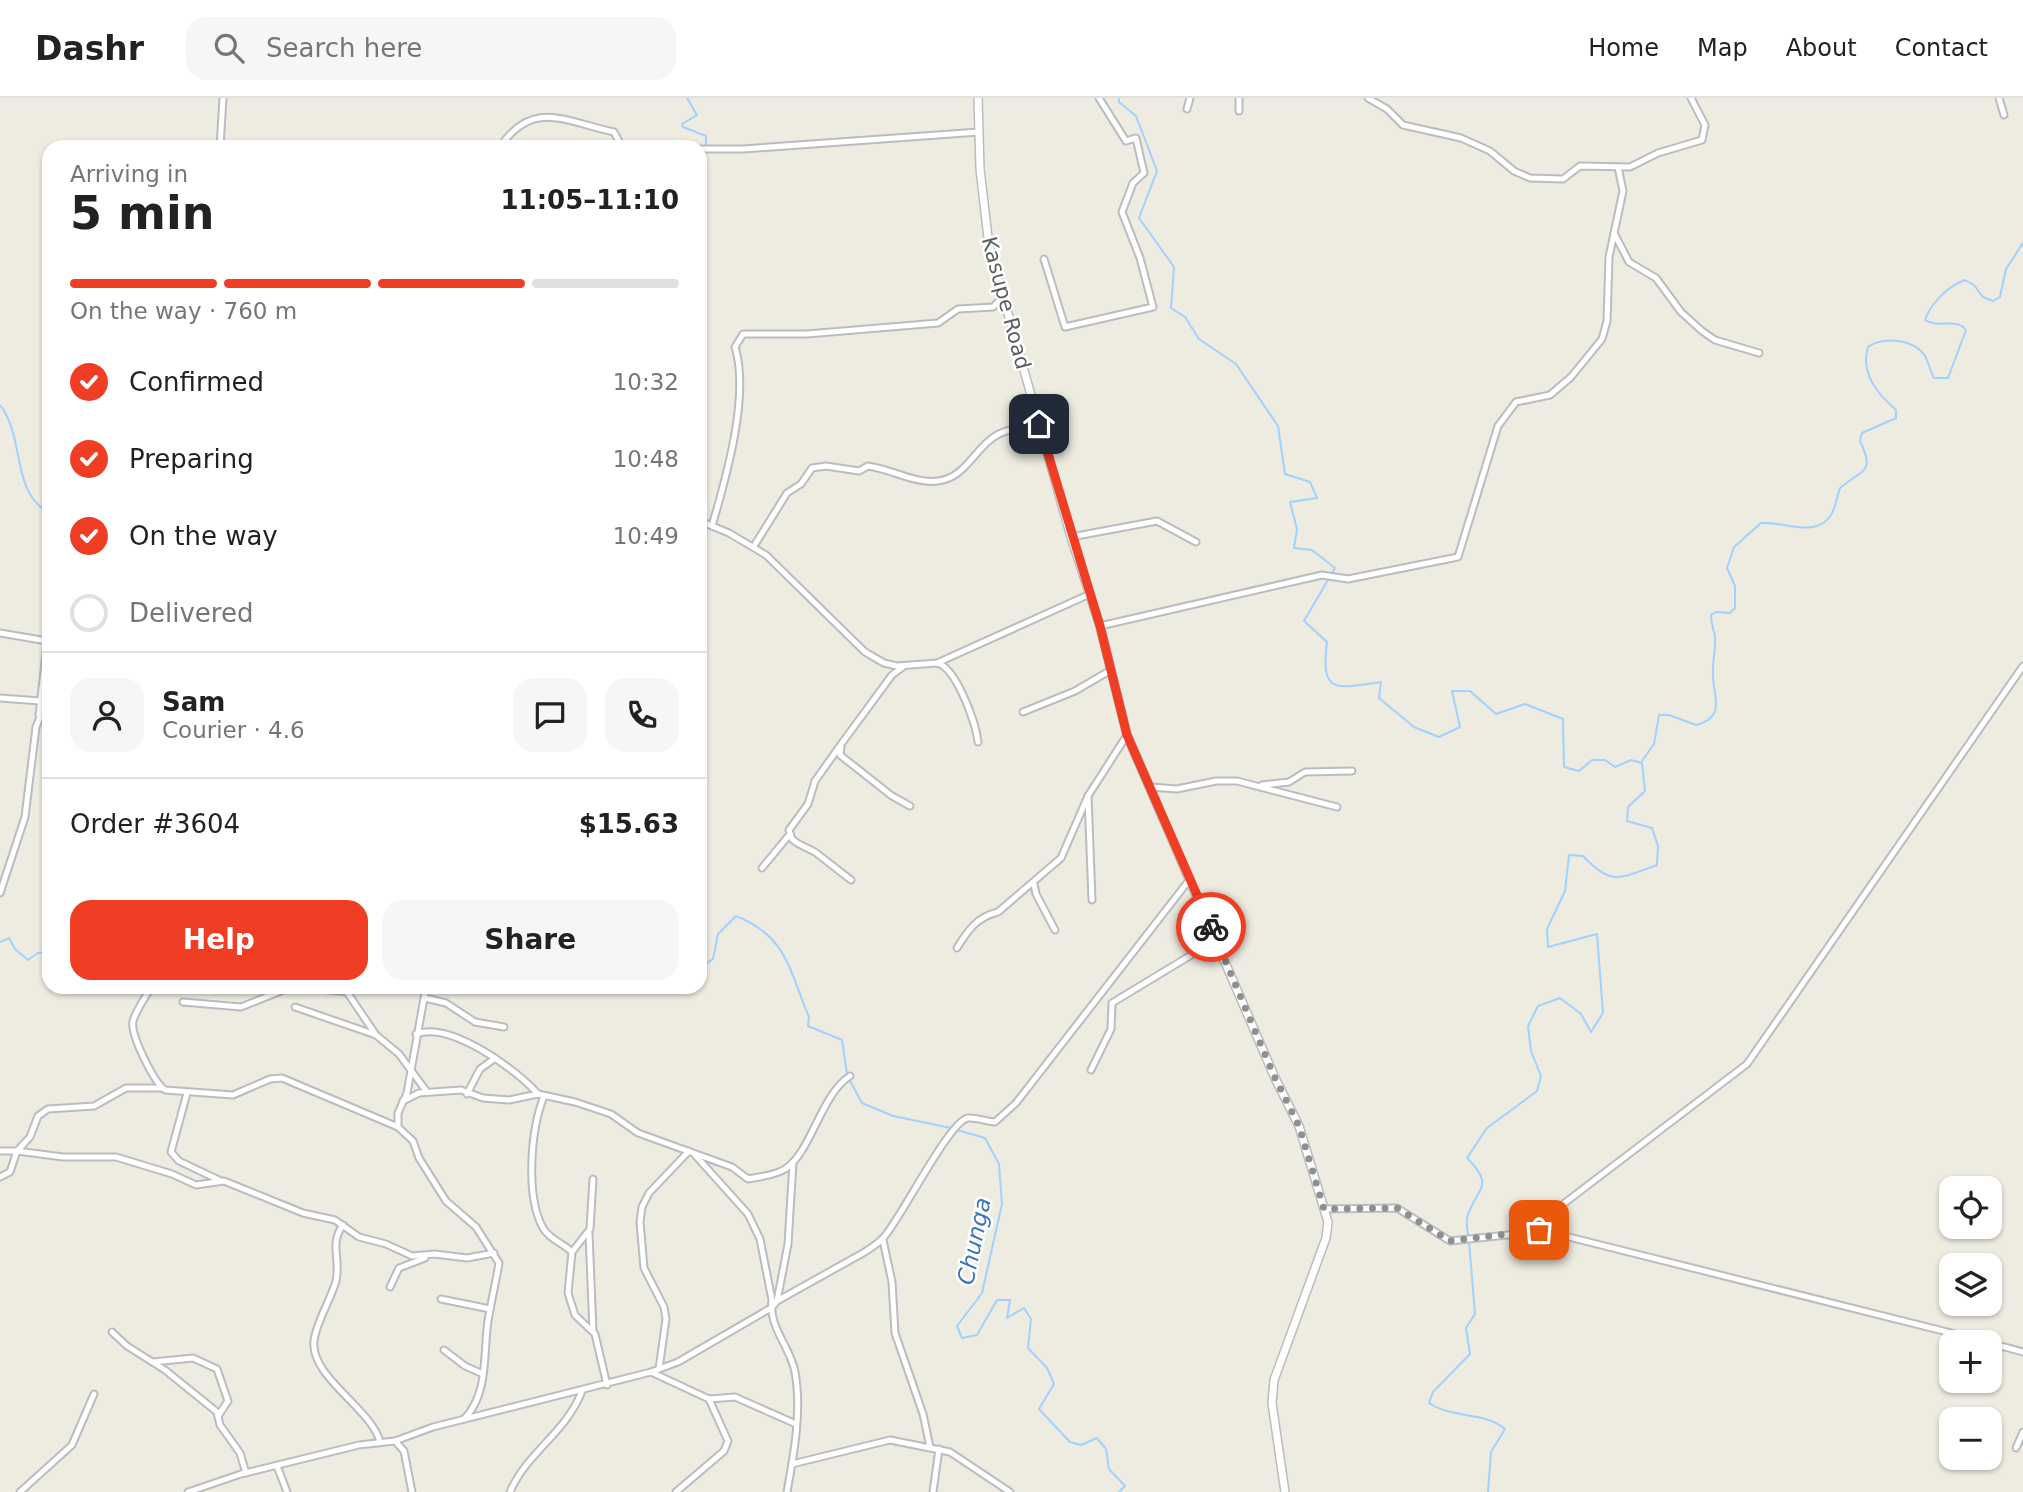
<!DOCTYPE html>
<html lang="en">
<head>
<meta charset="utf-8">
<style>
  body { margin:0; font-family:"DejaVu Sans",sans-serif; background:#f6f6f6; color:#222; height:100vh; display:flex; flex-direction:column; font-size:26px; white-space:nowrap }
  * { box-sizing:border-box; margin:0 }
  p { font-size:23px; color:#767676 }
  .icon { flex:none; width:38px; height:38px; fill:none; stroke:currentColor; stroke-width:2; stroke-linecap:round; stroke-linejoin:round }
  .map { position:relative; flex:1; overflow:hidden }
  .panel { position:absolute; left:42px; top:42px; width:665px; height:854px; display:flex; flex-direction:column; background:#fff; border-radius:21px; box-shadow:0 2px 5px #0004 }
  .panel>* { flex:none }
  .buttons { position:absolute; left:1939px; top:1078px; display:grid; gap:14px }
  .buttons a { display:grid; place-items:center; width:63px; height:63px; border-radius:14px; background:#fff; box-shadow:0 2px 5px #0004; font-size:35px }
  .pin { position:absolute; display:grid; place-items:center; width:60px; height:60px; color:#fff; margin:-30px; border-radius:14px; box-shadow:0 4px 10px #0006 }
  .courier { position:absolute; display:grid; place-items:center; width:70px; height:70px; margin:-35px; border:5px solid #f03e25; border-radius:50%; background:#fff; color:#222; box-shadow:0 2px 9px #0007 }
  .overview em { font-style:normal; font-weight:700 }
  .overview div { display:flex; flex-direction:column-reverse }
  .overview { display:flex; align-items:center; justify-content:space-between; height:119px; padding:0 28px }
  h1 { font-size:46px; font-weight:700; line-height:52px }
  .bar { display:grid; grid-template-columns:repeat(4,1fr); gap:10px 7px; align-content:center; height:84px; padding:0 28px }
  .bar i { height:9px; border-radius:5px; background:#e0e0e0 }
  .bar .on { background:#f03e25 }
  .bar p { grid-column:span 4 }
  .line { display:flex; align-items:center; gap:18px; padding:0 28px; border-top:2px solid #e0e0e0 }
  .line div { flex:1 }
  .round { display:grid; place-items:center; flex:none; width:74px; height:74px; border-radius:21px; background:#f6f6f6 }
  ol { padding:0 28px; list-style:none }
  li { display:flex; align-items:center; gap:21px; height:77px }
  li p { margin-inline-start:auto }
  li .icon { padding:7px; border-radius:50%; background:#f03e25; color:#fff; stroke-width:4 }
  li:last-child { color:#767676 }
  li i { width:38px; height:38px; border:4px solid #e0e0e0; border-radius:50% }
  .cta { display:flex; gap:14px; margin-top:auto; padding:14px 28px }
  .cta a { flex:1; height:80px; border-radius:21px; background:#f03e25; color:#fff; font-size:28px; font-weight:700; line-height:80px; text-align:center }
  .cta a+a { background:#f6f6f6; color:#222 }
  header { display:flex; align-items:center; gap:42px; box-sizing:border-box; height:98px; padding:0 35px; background:#fff; border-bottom:2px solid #e0e0e0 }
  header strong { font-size:33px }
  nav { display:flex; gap:38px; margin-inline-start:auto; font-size:24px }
  .search { width:490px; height:63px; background:#f6f6f6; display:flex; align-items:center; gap:18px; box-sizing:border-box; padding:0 24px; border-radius:21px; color:#767676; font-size:26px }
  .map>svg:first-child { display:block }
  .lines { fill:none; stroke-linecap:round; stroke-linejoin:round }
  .stream { stroke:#a0d1ff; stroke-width:2 }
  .minor-casing { stroke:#b9bcc1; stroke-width:9 }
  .tertiary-casing { stroke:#b9bcc1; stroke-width:10 }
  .minor { stroke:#fff; stroke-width:5 }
  .tertiary { stroke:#fff; stroke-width:7 }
  .done { stroke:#8e908f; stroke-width:7; stroke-dasharray:0 12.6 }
  .route { stroke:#f03e25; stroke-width:9 }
  .labels { text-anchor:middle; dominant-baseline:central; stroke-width:5; stroke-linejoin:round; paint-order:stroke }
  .street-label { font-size:21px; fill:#5a5e63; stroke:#fff }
  .water-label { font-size:23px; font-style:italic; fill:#3c75be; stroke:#fff }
</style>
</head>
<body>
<header>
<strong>Dashr</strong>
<div class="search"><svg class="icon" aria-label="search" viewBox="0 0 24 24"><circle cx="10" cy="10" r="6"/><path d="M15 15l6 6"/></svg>Search here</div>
<nav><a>Home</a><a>Map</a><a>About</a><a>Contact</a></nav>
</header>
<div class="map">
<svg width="2023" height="1394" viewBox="0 0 2023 1394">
  <rect width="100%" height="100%" fill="#eeece1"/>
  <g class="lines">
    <!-- stream -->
    <g class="stream">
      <polyline points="687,0 697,17 682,26 683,29 706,38 706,49"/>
      <path d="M1119,0V4L1136,18L1157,73L1139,120L1174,169L1171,210L1185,219L1199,241L1236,266L1278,328L1285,376L1310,384L1317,400L1290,404L1297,431L1294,450L1312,452L1335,470L1304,523L1327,544C1320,598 1337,590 1381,584L1379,600L1414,629L1439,639L1460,629L1452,593H1470L1496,616L1525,606L1563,621L1564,669L1579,673L1592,662H1605L1615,669L1631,662L1642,665L1645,693L1628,709L1627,723L1652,730L1658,748L1657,767C1620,780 1612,789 1583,758L1569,757L1565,793L1547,831L1548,849L1597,836L1603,915L1591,934L1581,916L1560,900L1538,908L1528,928L1531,953L1541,978L1537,993L1487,1030L1467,1060C1497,1090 1475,1090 1467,1120C1466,1125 1468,1133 1468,1138"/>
      <polyline points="700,59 704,55"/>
      <polyline points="700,120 700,146"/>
      <path d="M0,307C26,341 10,393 49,415"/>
      <path d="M1642,663L1654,646L1659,617H1669L1696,627C1727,619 1713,597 1713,578C1712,565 1716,551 1715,539C1714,532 1711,525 1711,517L1716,514L1730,515L1735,510V488L1727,470L1734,449L1761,425C1784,423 1816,441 1831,417C1836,409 1837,398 1840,390C1864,370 1875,375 1860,343L1862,335L1896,320V312C1878,296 1860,276 1868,249C1883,238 1914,241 1925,258C1929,265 1930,273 1934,280H1948L1966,232C1956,219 1938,231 1925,222C1931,205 1948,188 1965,182L1974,187L1983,199L1993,203L2000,199L2006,171L2023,145"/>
      <polyline points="0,844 9,840 15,851 28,862 38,855 46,854 49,849"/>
      <path d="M700,870L713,861L718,836L736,818C787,838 789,872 809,919L808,928L842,942L847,976"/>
      <polyline points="849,981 862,1005 893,1018 951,1030"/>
      <polyline points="957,1032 985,1040 999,1066 1002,1106 982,1195 957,1228 962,1240 977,1237 997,1202 1010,1202 1007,1220 1024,1210 1031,1221 1028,1250 1047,1270 1054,1286 1039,1311 1070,1344 1081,1347 1097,1340 1106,1351 1109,1371 1125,1388 1119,1394"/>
      <path d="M1469,1143L1475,1216L1466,1230L1470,1256L1433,1294L1429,1305C1453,1321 1483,1313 1505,1331L1491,1354L1488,1394"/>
    </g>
    <!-- minor casing -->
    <g class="minor-casing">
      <g id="minor">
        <polyline points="1239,0 1239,13"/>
        <polyline points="1368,0 1387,11 1403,27 1461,40 1490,53 1514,73 1530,80 1563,81 1580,68 1630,69 1658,55 1702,42 1705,27 1691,0"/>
        <polyline points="1999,0 2004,17"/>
        <polyline points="1187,11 1190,0"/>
        <polyline points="220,49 223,0"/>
        <path d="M500,49C533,0 566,24 614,34L622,49"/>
        <polyline points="700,51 743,51 979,34"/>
        <polyline points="1614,135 1629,164 1656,180 1681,214 1702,233 1715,242 1759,255"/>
        <polyline points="1044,161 1065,229 1153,209 1140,160 1122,114 1133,85 1144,75 1136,40 1126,43 1099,0"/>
        <polyline points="700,423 729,435 766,457 865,554 884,565 897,568 937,565 1090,496"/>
        <path d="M712,428C726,380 750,297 735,249L743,236H807L938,225L958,211L993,209L1002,200"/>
        <polyline points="1071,439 1157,423 1196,444"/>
        <path d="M754,448L787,395L801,386L812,370L826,368L859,373L868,368C891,371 915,386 938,383C966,380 975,349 997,337C1009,330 1026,329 1039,326"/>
        <polyline points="49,528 39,617 49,624"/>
        <polyline points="1100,528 1322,477 1348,481 1458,459 1498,328 1516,304 1550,297 1571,279 1602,241 1607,223 1609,159 1623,93 1618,69"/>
        <polyline points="0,535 47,543"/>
        <path d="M937,565C956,569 976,625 978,644"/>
        <polyline points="0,600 40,603"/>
        <polyline points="1023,614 1075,593 1111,572"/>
        <polyline points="841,649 840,657 892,698 910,708"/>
        <polyline points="1262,687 1289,684 1305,674 1352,673"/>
        <polyline points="1151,689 1177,691 1216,683 1237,683 1337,709"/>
        <polyline points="762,770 790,736"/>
        <polyline points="851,782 815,754 797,745 792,741 789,732 808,706 815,683 842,645 892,577 904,568"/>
        <polyline points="1034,786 1036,796 1055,832"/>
        <polyline points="0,795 25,719 36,629 40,619"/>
        <polyline points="1092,802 1088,698 1127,637"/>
        <path d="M957,850C968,832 977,819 998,814L1061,760L1088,698"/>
        <path d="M151,889C146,899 136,912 133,923C130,937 154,984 165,992L233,997L270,981L282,980L398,1029"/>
        <polyline points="301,889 347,894 376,937"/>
        <path d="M426,889L407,995L398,1015V1029L413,1043L419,1060L446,1103L476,1129L499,1165C496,1184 491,1204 488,1223C483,1256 489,1296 464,1321"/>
        <polyline points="425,900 446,905 475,924 504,929"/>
        <polyline points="183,904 241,909 291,889"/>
        <polyline points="295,909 376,937 399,956 427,994"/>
        <path d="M416,936C450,923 516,971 538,996"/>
        <polyline points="1091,972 1111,931 1112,905 1216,842"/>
        <polyline points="187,995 171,1054 179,1063 219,1082"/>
        <polyline points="467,996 480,971 494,961"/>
        <path d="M544,998C531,1031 525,1097 543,1130C550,1142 563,1145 572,1154"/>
        <path d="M403,1003L419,995L461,992L483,1000L509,1002L538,996L575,1004L611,1016L638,1035L732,1069L748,1081C759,1079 776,1077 785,1071C811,1055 821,996 850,978"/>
        <polyline points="0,1053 17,1053 30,1039 38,1018 48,1011 94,1008 126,990 161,990"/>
        <path d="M695,1057L748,1116L760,1141L772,1202C768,1229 791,1250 795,1274C802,1313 794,1355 787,1394"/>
        <polyline points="0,1079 10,1074 17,1053 63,1059 116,1059 172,1076 196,1087 224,1083 303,1115 335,1122 359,1139 386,1146 412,1158 435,1156 467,1160 494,1155"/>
        <polyline points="593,1081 590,1131 572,1154 568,1195 575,1217 595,1236 607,1287"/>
        <polyline points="1324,1111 1397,1110 1450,1143 1545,1133 1987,1244"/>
        <path d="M343,1127C329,1146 341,1161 336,1183C331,1201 315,1227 314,1243C310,1279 372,1311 380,1344"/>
        <polyline points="1539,1132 1541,1123 1747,966 2023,568"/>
        <polyline points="589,1135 593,1233"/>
        <polyline points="883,1142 892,1184 895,1235 923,1316 930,1349"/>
        <polyline points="390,1189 399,1170 425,1160"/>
        <polyline points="441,1201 490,1211"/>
        <polyline points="777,1203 788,1146 793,1064"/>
        <polyline points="112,1234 127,1248 165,1272 217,1314 220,1327 240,1355 246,1375"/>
        <polyline points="1990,1245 2023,1254"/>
        <polyline points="444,1252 465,1268 483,1276"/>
        <polyline points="153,1264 193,1260 217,1271 228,1303 218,1318"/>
        <polyline points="659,1271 666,1221 664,1209 644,1170 640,1124 642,1109 649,1095 689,1053"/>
        <polyline points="651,1274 709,1301 735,1299 796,1326"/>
        <polyline points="395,1343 404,1353 412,1394"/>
        <polyline points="2016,1350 2023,1334"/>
        <polyline points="792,1366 890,1342 950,1354 1010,1394"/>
        <polyline points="277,1368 287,1394"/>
        <polyline points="20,1394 72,1347 94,1296"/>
        <path d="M188,1394L241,1376L359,1347L395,1343L433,1329L651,1274L678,1264L771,1210L777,1203L863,1155C871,1150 878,1146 884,1139C901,1120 950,1022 968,1020C977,1019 986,1024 995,1024L1016,1005L1190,781"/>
        <path d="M510,1394C527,1354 566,1335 582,1293"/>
        <polyline points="676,1394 724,1353 728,1343 709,1301"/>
        <polyline points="933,1394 939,1351"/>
      </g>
    </g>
    <!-- tertiary casing -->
    <g class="tertiary-casing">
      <polyline id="tertiary" points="978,0 980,71 989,148 1071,439 1100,528 1127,637 1275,980 1299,1028 1328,1124 1326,1140 1274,1282 1272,1305 1285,1394"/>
    </g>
    <!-- minor -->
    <use href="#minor" class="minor"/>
    <!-- tertiary -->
    <use href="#tertiary" class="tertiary"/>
  </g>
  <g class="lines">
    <!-- done -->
    <polyline class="done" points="1211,829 1275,980 1299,1028 1324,1111 1397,1110 1450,1143 1539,1132"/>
    <!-- route -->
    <polyline class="route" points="1039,326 1100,528 1127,637 1211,829"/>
  </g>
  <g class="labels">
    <!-- street labels -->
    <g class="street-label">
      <text transform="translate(1006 205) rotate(75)">Kasupe Road</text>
    </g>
    <!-- water labels -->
    <g class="water-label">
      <text transform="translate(974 1143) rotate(-78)">Chunga</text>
    </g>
  </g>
</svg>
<div class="buttons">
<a><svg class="icon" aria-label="locate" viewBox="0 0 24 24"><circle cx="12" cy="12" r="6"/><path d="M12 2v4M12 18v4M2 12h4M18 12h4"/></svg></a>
<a><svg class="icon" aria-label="layers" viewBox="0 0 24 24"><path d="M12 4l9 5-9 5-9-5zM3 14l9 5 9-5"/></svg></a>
<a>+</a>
<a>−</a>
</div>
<div class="pin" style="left:1539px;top:1132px;background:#ea580c"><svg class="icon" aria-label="bag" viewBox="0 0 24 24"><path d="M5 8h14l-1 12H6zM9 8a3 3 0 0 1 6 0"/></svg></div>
<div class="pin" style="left:1039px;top:326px;background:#1f2937"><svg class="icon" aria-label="home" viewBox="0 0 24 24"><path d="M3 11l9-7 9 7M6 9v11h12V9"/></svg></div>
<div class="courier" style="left:1211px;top:829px"><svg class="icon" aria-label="bike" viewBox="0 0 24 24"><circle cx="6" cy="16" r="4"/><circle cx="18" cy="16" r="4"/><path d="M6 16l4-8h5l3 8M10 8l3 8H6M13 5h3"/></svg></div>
<section class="panel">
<div class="overview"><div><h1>5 min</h1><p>Arriving in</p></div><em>11:05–11:10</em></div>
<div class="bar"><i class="on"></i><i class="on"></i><i class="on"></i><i></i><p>On the way · 760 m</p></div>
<ol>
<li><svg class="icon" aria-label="check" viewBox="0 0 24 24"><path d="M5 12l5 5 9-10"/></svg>Confirmed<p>10:32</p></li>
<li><svg class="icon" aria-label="check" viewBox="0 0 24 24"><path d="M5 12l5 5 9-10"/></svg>Preparing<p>10:48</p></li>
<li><svg class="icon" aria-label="check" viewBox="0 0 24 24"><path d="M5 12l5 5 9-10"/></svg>On the way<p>10:49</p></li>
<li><i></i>Delivered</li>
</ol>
<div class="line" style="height:126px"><a class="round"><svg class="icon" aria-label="person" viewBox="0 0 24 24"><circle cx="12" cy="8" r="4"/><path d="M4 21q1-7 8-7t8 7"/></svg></a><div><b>Sam</b><p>Courier · 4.6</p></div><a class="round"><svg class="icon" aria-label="chat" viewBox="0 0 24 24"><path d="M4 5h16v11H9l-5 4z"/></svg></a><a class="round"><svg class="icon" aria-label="phone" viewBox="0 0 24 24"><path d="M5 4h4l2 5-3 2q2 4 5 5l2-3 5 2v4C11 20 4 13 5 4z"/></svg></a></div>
<div class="line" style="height:91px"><div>Order #3604</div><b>$15.63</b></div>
<div class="cta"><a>Help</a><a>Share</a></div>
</section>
</div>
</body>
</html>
